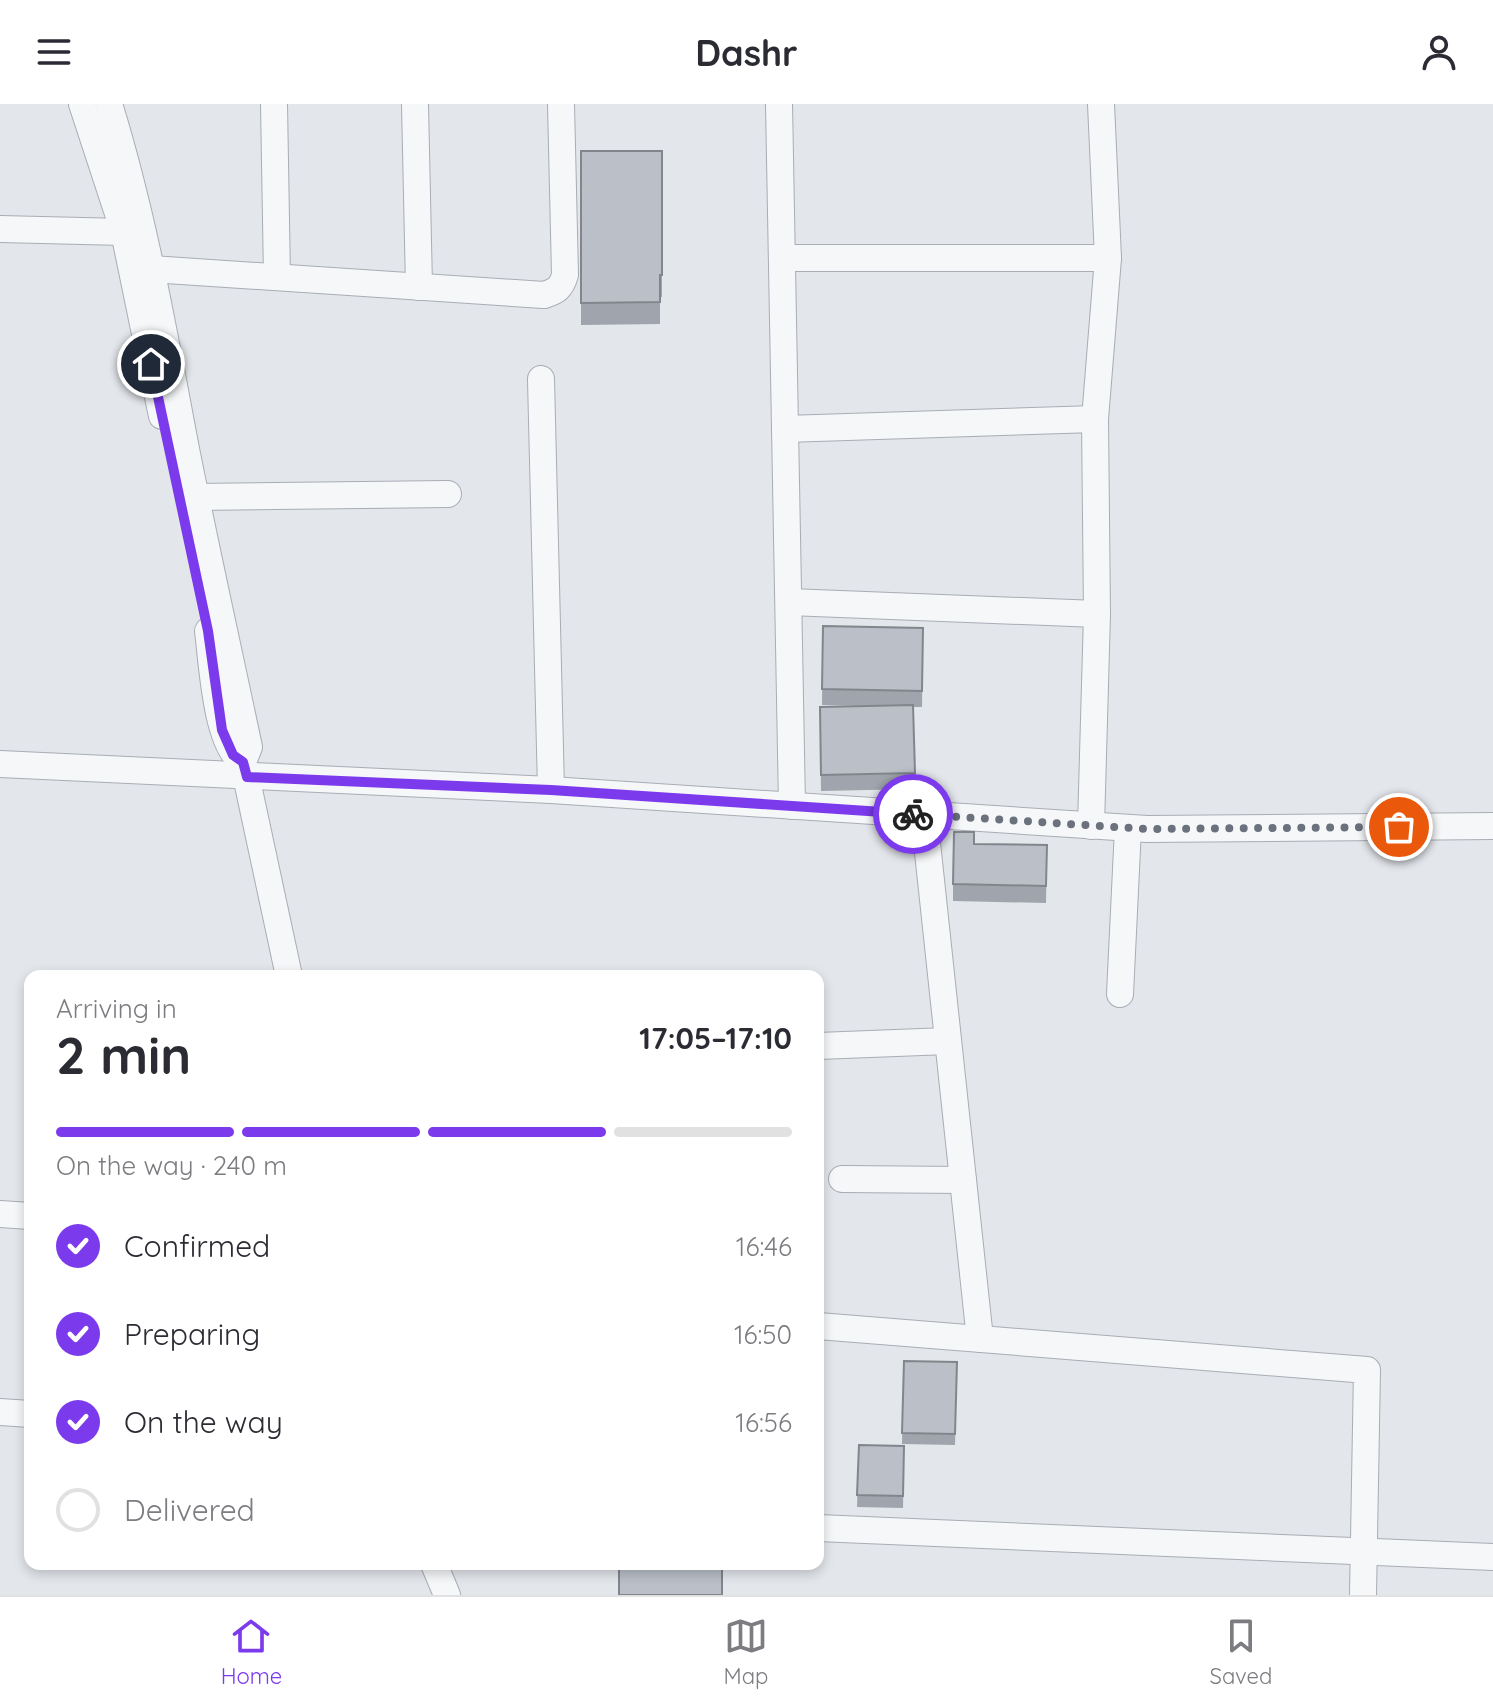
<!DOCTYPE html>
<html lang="en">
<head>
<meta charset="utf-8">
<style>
  body { margin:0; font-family:Quicksand,sans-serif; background:#f7f7f7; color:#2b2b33; height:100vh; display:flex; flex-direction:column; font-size:30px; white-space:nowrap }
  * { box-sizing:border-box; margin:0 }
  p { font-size:26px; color:#7c7c81 }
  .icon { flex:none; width:44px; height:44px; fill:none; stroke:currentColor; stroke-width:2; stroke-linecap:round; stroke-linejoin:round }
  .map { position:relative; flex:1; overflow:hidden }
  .details { position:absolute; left:24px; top:866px; width:800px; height:600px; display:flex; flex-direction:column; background:#fff; border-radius:16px; box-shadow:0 4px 12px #0003 }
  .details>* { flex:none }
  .pin { position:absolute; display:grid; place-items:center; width:68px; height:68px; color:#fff; margin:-34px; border:4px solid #fff; border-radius:50%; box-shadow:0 2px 8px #0007 }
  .courier { position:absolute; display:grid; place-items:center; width:80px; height:80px; margin:-40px; border:6px solid #7c3aed; border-radius:50%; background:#fff; color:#222; box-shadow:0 2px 10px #0007 }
  .summary em { font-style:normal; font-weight:700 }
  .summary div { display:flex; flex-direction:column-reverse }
  .summary { display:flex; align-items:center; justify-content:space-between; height:136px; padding:0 32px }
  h1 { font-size:52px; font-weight:700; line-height:60px }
  .bar { display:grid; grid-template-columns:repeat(4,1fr); gap:12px 8px; align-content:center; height:96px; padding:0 32px }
  .bar i { height:10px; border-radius:6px; background:#e1e1e2 }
  .bar .on { background:#7c3aed }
  .bar p { grid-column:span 4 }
  ol { padding:0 32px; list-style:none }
  li { display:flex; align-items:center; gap:24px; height:88px }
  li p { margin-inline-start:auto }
  li .icon { padding:8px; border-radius:50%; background:#7c3aed; color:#fff; stroke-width:4 }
  li:last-child { color:#7c7c81 }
  li i { width:44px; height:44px; border:4px solid #e1e1e2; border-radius:50% }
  header { display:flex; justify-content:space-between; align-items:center; height:104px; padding:0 32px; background:#fff; font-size:36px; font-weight:700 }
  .tab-bar { display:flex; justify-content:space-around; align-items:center; height:112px; border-top:2px solid #e1e1e2; background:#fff; font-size:22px; color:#7c7c81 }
  .tab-bar a { display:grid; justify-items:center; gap:4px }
  .tab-bar .on { color:#7c3aed }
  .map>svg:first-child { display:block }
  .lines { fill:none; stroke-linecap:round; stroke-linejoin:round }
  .minor-casing { stroke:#a8adb5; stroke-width:28 }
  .minor { stroke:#f6f7f9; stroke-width:26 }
  .wall { fill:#a0a4ac }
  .building { fill:#babfc8; stroke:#82868c; stroke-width:2 }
  .done { stroke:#6b727e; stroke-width:8; stroke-dasharray:0 14.4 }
  .route { stroke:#7c3aed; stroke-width:10 }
</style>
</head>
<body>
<header><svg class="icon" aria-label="menu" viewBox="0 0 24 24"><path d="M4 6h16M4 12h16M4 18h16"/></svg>Dashr<svg class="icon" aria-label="person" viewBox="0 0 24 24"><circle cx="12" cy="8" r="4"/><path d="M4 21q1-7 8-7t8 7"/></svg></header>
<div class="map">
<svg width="1493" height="1491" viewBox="0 0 1493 1491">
  <rect width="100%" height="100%" fill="#e3e6eb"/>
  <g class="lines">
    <!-- minor casing -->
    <g class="minor-casing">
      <g id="minor">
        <polyline points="82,0 124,128 162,312"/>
        <path d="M109,0C144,113 164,229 186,345C206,445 228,544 249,643L243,658L289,872"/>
        <polyline points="274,0 277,173"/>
        <polyline points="415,0 419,183"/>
        <polyline points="779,0 792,702"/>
        <polyline points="0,125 124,128"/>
        <polyline points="782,154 1108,154"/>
        <path d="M135,167L151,165L544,191C557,187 561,184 565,171L561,0"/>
        <polyline points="541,275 551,686"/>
        <polyline points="785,325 1095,315"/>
        <polyline points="195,393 448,390"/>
        <polyline points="789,498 1097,510"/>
        <path d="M208,527C212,558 216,643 243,658"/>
        <polyline points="0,660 551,686 1147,725 1493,722"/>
        <polyline points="924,711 980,1235"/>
        <polyline points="1091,722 1097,510 1095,315 1108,154 1101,0"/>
        <polyline points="1120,890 1128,724"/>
        <polyline points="818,942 948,937"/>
        <polyline points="842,1075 963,1076"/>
        <polyline points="0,1110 30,1112"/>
        <polyline points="818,1222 1367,1266 1363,1491"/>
        <polyline points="0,1308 30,1310"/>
        <polyline points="818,1424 1493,1453"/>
        <polyline points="434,1460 447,1491"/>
      </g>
    </g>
    <!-- minor -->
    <use href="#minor" class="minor"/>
  </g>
  <!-- wall -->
  <g class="wall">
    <polygon points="581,47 662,47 662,193 660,193 660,220 581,221"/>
    <polygon points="823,522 923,524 922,603 913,603 915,685 821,687 820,603 870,602 822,601"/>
    <polygon points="974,740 1047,741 1046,799 953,797 953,780"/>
    <polygon points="904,1257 957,1258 955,1341 902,1340"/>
    <polygon points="859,1341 904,1342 903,1404 857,1403"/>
  </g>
  <!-- building -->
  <g class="building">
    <polygon points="581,47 662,47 662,171 660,171 660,198 581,199"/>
    <polygon points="823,522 923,524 922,587 822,585"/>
    <polygon points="913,601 915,669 821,671 820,603"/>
    <polygon points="954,728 974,728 974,740 1047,741 1046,782 953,780"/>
    <polygon points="904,1257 957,1258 955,1330 902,1329"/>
    <polygon points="859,1341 904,1342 903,1392 857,1391"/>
    <rect x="619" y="1460" width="103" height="31"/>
  </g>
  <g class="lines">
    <!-- done -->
    <polyline class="done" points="913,710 1147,725 1399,723"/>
    <!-- route -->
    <polyline class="route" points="151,260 208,527 222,626 233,651 243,658 247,673 551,686 913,710"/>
  </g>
</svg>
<div class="pin" style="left:1399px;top:723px;background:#ea580c"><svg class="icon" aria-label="bag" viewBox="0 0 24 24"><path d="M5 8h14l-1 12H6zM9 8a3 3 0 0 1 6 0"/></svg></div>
<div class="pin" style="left:151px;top:260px;background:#1f2937"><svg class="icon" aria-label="home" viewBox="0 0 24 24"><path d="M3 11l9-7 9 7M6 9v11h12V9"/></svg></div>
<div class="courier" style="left:913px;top:710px"><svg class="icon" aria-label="bike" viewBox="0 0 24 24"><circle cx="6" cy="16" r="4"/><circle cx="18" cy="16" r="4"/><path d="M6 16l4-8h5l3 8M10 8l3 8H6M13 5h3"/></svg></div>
<section class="details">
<div class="summary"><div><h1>2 min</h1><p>Arriving in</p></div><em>17:05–17:10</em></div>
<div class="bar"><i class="on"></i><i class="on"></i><i class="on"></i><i></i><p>On the way · 240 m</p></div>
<ol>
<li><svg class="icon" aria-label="check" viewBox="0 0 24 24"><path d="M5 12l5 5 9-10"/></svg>Confirmed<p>16:46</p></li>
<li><svg class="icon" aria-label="check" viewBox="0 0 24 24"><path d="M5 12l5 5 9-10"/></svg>Preparing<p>16:50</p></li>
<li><svg class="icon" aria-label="check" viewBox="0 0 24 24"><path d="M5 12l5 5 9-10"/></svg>On the way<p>16:56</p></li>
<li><i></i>Delivered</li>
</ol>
</section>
</div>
<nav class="tab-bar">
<a class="on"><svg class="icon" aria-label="home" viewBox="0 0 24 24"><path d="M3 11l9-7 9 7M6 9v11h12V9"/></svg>Home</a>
<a><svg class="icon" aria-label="map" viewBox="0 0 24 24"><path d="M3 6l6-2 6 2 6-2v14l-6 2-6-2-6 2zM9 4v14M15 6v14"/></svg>Map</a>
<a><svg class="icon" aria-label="saved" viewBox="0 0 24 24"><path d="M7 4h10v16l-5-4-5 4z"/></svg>Saved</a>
</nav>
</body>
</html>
